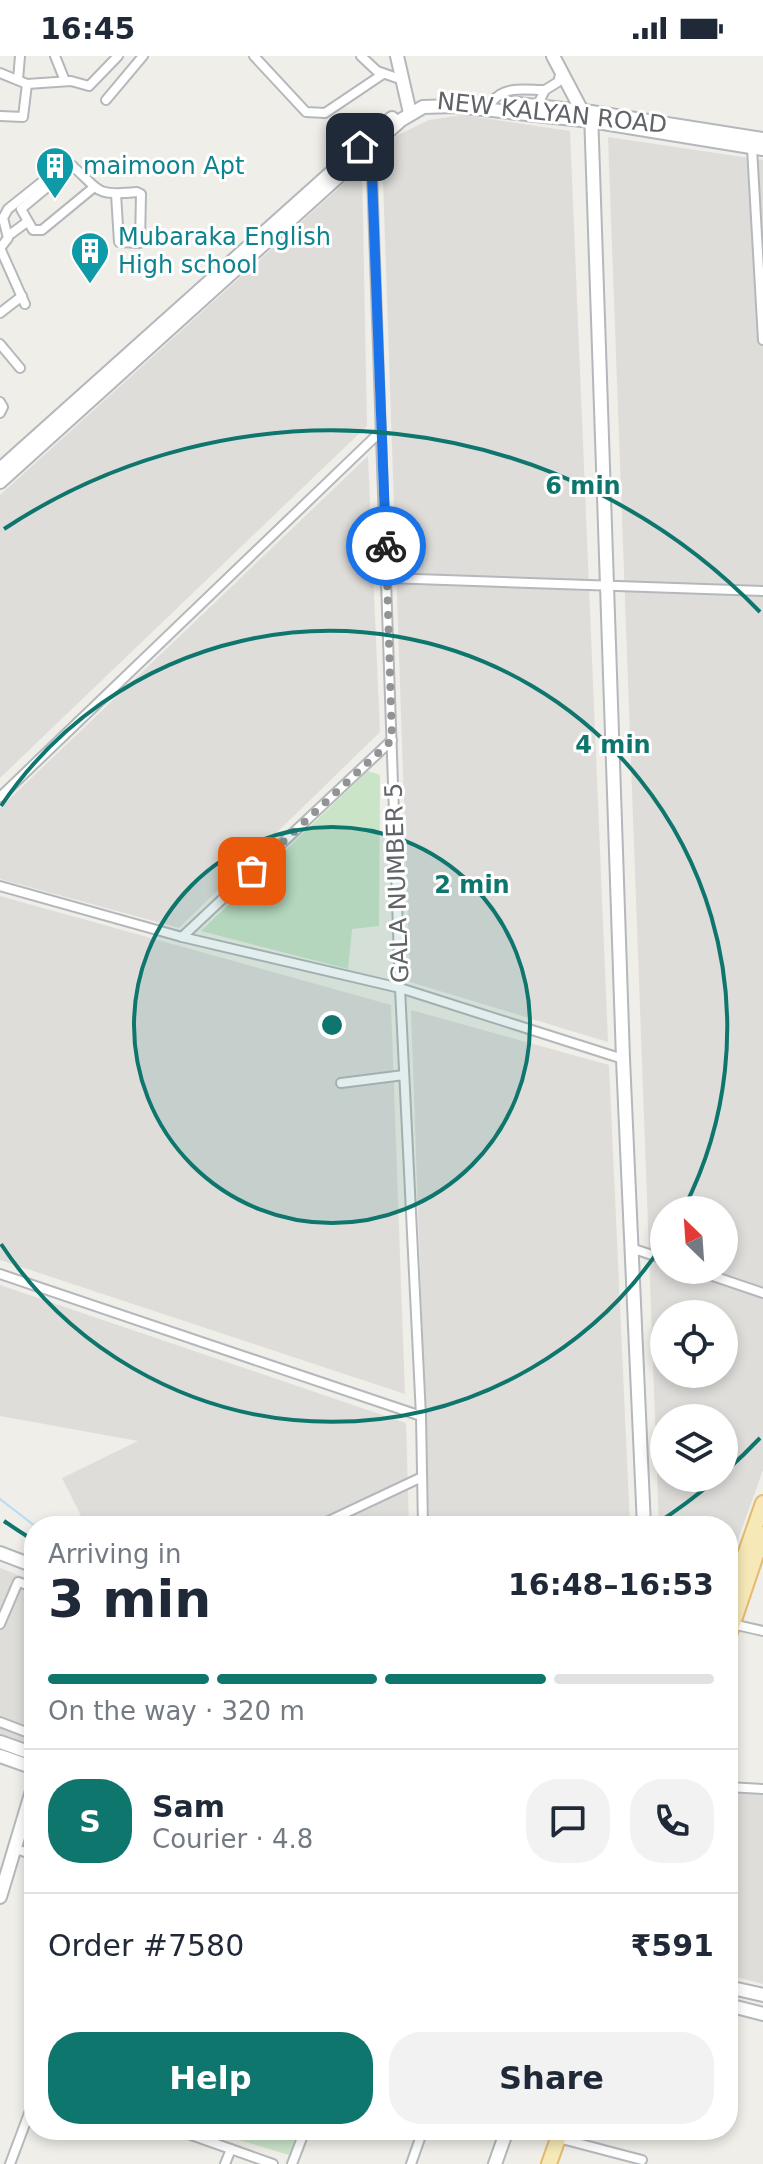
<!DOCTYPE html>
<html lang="en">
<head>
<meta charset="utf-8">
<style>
  body { margin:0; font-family:"DejaVu Sans",sans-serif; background:#f2f2f3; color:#1f2937; height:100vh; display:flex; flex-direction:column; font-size:30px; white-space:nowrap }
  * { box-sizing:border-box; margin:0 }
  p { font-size:26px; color:#747a83 }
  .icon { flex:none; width:44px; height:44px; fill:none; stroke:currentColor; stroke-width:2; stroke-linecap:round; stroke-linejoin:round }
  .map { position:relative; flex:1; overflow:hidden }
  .sheet { position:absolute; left:24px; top:1460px; width:714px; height:624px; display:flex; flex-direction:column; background:#fff; border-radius:32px; box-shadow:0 4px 12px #0003 }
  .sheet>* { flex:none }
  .needle { width:52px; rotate:335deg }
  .buttons { position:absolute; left:650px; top:1140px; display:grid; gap:16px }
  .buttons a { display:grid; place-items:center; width:88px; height:88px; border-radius:50%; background:#fff; box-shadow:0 4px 12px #0003; font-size:40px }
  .pin { position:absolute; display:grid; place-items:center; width:68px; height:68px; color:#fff; margin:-34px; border-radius:16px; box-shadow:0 4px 12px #0006 }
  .courier { position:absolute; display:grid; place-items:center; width:80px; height:80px; margin:-40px; border:6px solid #1a73e8; border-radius:50%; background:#fff; color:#222; box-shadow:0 2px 10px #0007 }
  .headline em { font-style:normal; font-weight:700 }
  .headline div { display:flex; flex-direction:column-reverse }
  .headline { display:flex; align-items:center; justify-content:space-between; height:136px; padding:0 24px }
  h1 { font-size:52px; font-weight:700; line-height:60px }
  .bar { display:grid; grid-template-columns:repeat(4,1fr); gap:12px 8px; align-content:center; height:96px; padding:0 24px }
  .bar i { height:10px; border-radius:6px; background:#e0e1e3 }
  .bar .on { background:#0f766e }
  .bar p { grid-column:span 4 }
  .line { display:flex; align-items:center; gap:20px; padding:0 24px; border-top:2px solid #e0e1e3 }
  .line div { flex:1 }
  .round { display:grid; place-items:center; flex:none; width:84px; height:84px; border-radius:32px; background:#f2f2f3 }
  .cta { display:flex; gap:16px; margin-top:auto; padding:16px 24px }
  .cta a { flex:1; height:92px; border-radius:32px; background:#0f766e; color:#fff; font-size:32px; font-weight:700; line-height:92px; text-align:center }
  .cta a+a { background:#f2f2f3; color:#1f2937 }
  .status { display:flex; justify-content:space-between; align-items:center; height:56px; padding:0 40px; background:#fff; direction:ltr }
  .status svg { height:22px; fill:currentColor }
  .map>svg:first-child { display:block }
  .industrial { fill:#dfddda; fill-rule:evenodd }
  .green { fill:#cae4c8 }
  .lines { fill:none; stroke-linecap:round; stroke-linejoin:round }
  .stream { stroke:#b2dcf6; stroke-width:2 }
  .street-casing { stroke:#b5b8bb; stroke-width:12 }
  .secondary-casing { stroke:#b4b7bb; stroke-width:16 }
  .primary-casing { stroke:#e2bb6f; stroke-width:18 }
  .street { stroke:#fff; stroke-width:8 }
  .secondary { stroke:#fff; stroke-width:12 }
  .primary { stroke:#f6e8b7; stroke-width:14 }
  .done { stroke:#929494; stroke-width:8; stroke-dasharray:0 14.4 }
  .route { stroke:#1a73e8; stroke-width:10 }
  .ring { fill:none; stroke:#0f766e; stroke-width:4 }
  .labels { text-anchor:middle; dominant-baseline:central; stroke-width:6; stroke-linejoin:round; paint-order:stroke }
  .street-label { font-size:24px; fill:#606367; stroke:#fff }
  .culture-label { font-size:24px; fill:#0d838f; stroke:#fff; text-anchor:start }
  .centre { fill:#0f766e; stroke:#fff; stroke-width:4 }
  .ring-label { font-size:24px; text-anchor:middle; font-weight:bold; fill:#0f766e; stroke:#fff; stroke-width:6; stroke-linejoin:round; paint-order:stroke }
</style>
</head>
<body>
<div class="status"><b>16:45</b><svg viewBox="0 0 49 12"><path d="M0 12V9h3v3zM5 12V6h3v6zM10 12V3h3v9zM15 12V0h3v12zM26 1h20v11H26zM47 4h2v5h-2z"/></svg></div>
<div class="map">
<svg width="763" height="2108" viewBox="0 0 763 2108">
  <rect width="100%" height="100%" fill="#f0eee8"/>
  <!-- industrial -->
  <g class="industrial">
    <polygon points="462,59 570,75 608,986 410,926 382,94 398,79 429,64"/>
    <path d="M608,81L763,104V1414L728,1511V1470H659ZM664,1154H724V1214H664ZM664,1258H724V1318H664ZM664,1362H724V1422H664Z"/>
    <polygon points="362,111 367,370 0,722 0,439"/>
    <polygon points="368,400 380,676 179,872 0,823 0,752"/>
    <polygon points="0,840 391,949 405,1338 0,1204"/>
    <polygon points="411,954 609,1009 630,1470 429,1470"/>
    <polygon points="0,1229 406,1367 409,1470 86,1470 62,1422 138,1385 0,1360"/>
    <polygon points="0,1512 34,1525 34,1692 0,1681"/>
    <polygon points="763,1735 763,1928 728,1919 728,1736"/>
  </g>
  <!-- green -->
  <g class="green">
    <polygon points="368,715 380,719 379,870 352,873 348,913 201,875"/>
    <polygon points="206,2074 298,2074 289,2099"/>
  </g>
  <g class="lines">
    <!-- stream -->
    <polyline class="stream" points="0,1443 35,1470"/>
    <!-- street casing -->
    <g class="street-casing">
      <g id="street">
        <polyline points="55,0 65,25"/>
        <polyline points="254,0 306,56 325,57 383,18"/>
        <polyline points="361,0 377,15 400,23"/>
        <polyline points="0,17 27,28 71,25 89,30 118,0"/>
        <polyline points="18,24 20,0"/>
        <polyline points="106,44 143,0"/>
        <path d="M492,46C504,29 527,34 545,34"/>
        <polyline points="537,50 545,34 558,26 561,16"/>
        <polyline points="0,60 23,61 27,28"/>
        <polyline points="752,92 763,284"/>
        <polyline points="362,95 372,118 400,932 421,1360 423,1470"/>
        <polyline points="73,110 21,153 33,174 42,174 93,132"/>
        <polyline points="8,180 27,166"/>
        <path d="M1,191L8,182L3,162L8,153L67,106C101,131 88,141 137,136L141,138L140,187L119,186L116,138"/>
        <polyline points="0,192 25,248"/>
        <polyline points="0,257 22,240"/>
        <polyline points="0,288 20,312"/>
        <polyline points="0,346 3,351 0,357"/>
        <polyline points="387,522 763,535"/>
        <polyline points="0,741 380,376"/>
        <polyline points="0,830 182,881 400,932 623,1003"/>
        <polyline points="182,881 392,684"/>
        <polyline points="341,1027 404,1019"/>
        <polyline points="631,1192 664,1203"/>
        <polyline points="695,1214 763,1237"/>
        <polyline points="0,1218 421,1360"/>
        <polyline points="318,1470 422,1421"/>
        <polyline points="0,1568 18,1526 34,1531"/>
        <polyline points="732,1568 763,1575"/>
        <polyline points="0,1666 34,1679"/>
        <polyline points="728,1731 763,1733"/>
        <polyline points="13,1792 34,1799"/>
        <polyline points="177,2074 273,2108"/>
        <polyline points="558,2082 642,2104"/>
        <polyline points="10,2108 34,2044"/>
        <polyline points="225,2108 231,2093"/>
        <polyline points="292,2108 305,2074"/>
        <polyline points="411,2108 423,2074"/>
      </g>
    </g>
    <!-- secondary casing -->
    <g class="secondary-casing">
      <g id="secondary">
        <polyline points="397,0 410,57"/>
        <polyline points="553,0 582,55"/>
        <polyline points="509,47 591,56 763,83"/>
        <polyline points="591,56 623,1003 644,1470"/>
        <polyline points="0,413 392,62"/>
        <polyline points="0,426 401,64 423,51 455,50 591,65 763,93"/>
        <polyline points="0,1497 34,1510"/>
        <polyline points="0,1686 34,1698"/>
        <polyline points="0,1700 34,1712"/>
        <polyline points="0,1841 34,1728"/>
        <polyline points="728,1931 763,1939"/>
        <polyline points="728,1949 763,1958"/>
        <polyline points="495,2108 507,2074"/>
      </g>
    </g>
    <!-- primary casing -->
    <g class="primary-casing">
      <g id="primary">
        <polyline points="728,1548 763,1447"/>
        <polyline points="728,1582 763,1478"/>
        <polyline points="549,2108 561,2074"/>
      </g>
    </g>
    <!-- street -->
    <use href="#street" class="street"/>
    <!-- secondary -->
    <use href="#secondary" class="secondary"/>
    <!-- primary -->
    <use href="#primary" class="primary"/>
  </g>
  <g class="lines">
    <!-- done -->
    <polyline class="done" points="252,815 392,684 386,490"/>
    <!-- route -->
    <polyline class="route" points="360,91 372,118 386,490"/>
  </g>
  <!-- distance rings -->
  <circle cx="332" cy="969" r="198" fill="#0f766e" fill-opacity=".12"/>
  <g class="ring">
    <circle cx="332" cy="969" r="198"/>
    <path d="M663 1188A397 397 0 0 1 1 1188M1 750A397 397 0 0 1 684 1152"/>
    <path d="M760 1382A595 595 0 0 1 726 1415M714 1425A595 595 0 0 1 656 1468M30 1482A595 595 0 0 1 4 1465M4 473A595 595 0 0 1 760 556"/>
  </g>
  <!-- icons -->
  <defs>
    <g id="building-pin" transform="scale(2)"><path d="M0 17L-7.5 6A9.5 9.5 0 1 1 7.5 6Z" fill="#0f9aa8" stroke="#fff"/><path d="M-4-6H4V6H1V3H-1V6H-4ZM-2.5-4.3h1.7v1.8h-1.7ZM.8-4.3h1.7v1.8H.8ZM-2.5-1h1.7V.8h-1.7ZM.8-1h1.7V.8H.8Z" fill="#fff"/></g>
  </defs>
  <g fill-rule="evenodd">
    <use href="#building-pin" x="55" y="110"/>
    <use href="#building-pin" x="90" y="195"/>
  </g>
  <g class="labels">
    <!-- street labels -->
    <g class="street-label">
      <text transform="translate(552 57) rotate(6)">NEW KALYAN ROAD</text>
      <text transform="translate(397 827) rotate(-92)">GALA NUMBER 5</text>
    </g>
    <!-- culture labels -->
    <g class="culture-label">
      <text x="83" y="110">maimoon Apt</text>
      <text x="118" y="181">Mubaraka English<tspan x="118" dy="28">High school</tspan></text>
    </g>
  </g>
  <circle cx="332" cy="969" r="12" class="centre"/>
  <g class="ring-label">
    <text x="583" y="438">6 min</text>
    <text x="613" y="697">4 min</text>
    <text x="472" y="837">2 min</text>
  </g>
</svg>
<div class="buttons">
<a><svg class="needle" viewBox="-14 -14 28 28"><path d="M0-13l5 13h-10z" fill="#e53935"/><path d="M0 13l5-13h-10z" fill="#747a83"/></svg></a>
<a><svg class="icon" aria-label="locate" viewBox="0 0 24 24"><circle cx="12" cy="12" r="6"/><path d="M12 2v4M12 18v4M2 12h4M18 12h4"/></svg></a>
<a><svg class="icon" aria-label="layers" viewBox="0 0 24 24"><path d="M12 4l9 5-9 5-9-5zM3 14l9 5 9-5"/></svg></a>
</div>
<div class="pin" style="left:252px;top:815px;background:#ea580c"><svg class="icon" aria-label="bag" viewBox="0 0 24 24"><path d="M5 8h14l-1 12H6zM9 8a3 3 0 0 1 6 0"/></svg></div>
<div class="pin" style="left:360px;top:91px;background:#1f2937"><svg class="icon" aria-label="home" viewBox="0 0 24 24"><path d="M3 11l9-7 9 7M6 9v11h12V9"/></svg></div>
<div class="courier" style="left:386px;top:490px"><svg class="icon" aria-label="bike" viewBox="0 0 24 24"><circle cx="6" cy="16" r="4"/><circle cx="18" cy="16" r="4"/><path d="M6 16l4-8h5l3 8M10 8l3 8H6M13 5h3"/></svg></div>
<section class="sheet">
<div class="headline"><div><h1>3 min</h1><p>Arriving in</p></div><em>16:48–16:53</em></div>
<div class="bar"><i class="on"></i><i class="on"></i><i class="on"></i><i></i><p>On the way · 320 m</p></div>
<div class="line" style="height:144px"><b class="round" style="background:#0f766e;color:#fff">S</b><div><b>Sam</b><p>Courier · 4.8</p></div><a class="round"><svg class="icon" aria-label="chat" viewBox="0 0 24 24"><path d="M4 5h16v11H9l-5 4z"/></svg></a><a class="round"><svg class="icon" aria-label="phone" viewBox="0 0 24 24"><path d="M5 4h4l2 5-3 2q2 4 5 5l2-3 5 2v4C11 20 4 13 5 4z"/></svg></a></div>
<div class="line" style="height:104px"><div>Order #7580</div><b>₹591</b></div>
<div class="cta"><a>Help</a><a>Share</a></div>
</section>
</div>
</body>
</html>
